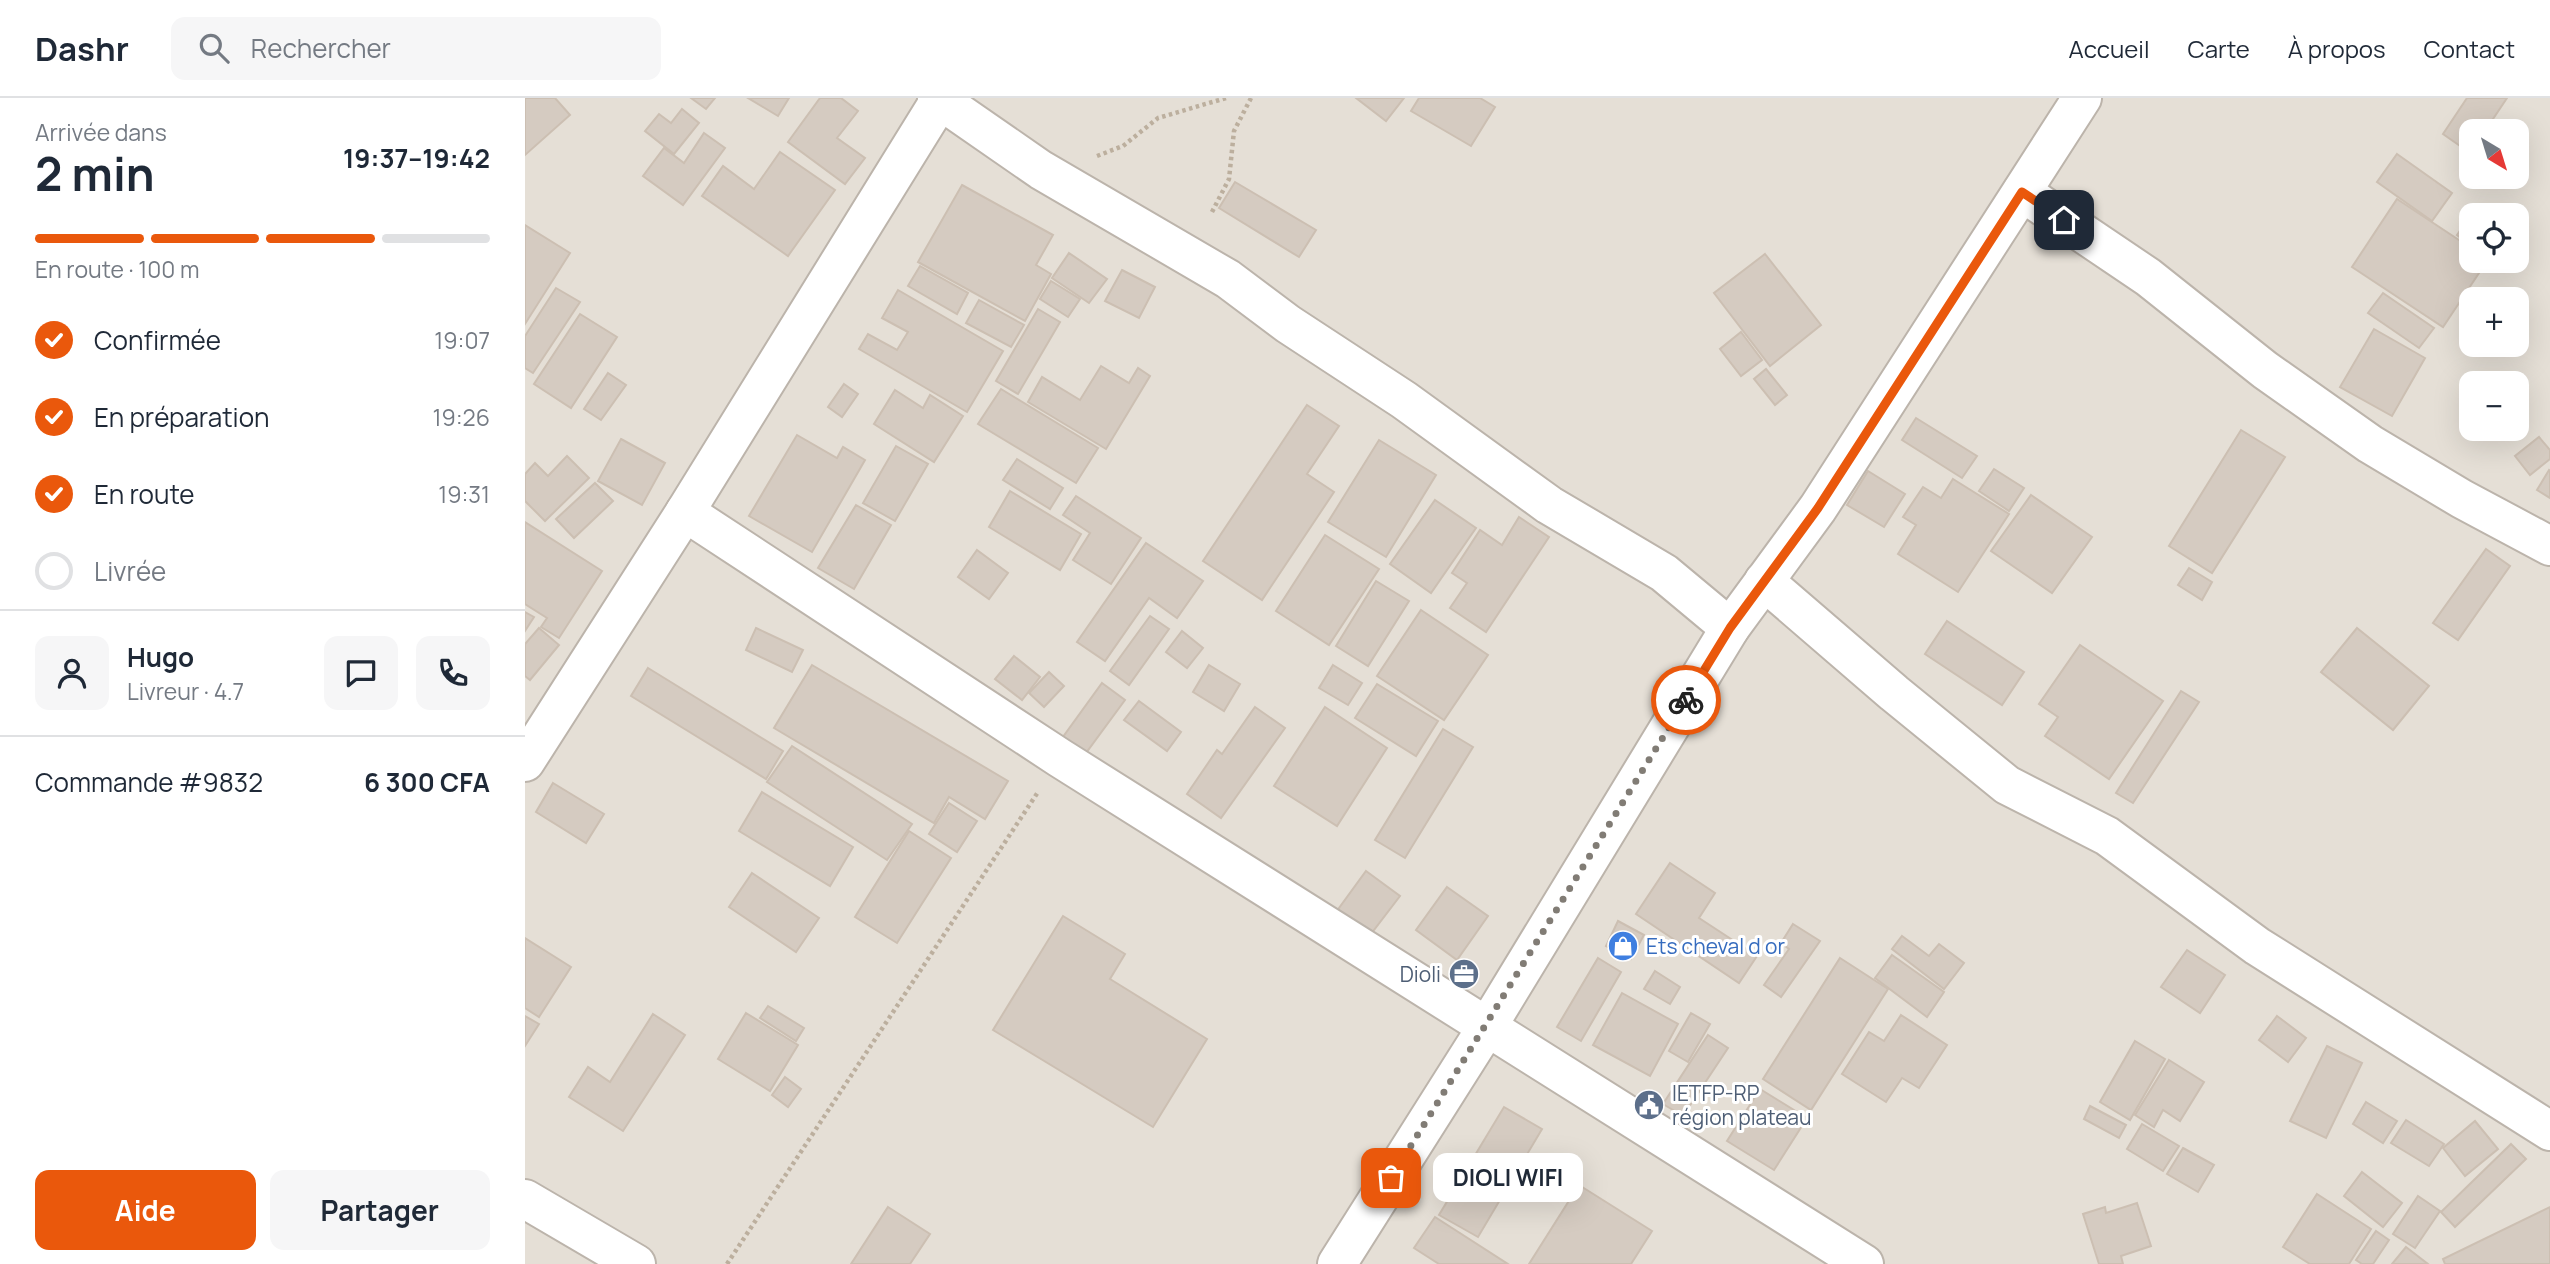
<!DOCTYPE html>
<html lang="fr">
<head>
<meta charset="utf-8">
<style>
  body { margin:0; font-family:Manrope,sans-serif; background:#f6f6f7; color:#1f2937; height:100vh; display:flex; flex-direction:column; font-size:26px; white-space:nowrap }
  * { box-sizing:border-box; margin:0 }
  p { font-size:23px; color:#747a83 }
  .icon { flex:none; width:38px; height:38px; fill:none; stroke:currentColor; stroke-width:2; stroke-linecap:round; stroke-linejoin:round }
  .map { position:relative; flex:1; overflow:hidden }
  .drawer { display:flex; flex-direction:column; background:#fff; width:525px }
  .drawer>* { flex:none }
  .needle { width:46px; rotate:142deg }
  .controls { position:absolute; left:1934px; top:21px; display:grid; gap:14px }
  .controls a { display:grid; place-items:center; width:70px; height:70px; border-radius:14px; background:#fff; box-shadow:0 7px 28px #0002; font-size:35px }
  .pin { position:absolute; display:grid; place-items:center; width:60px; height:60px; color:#fff; margin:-30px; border-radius:14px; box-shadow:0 4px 10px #0006 }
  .courier { position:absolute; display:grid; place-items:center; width:70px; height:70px; margin:-35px; border:5px solid #ea580c; border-radius:50%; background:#fff; color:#222; box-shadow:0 2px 9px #0007 }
  .bubble { position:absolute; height:49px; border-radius:14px; background:#fff; box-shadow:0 7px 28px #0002; font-size:23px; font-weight:700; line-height:49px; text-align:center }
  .summary em { font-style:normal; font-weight:700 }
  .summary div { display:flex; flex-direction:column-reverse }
  .summary { display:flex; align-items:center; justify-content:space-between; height:119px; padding:0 35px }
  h1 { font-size:46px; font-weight:700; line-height:52px }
  .bar { display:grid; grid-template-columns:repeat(4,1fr); gap:10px 7px; align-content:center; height:84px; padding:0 35px }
  .bar i { height:9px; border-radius:5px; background:#e0e1e3 }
  .bar .on { background:#ea580c }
  .bar p { grid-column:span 4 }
  .line { display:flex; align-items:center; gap:18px; padding:0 35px; border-top:2px solid #e0e1e3 }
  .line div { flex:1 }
  .round { display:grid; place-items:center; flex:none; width:74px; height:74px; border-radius:14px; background:#f6f6f7 }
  ol { padding:0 35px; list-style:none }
  li { display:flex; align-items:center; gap:21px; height:77px }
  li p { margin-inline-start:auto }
  li .icon { padding:7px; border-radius:50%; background:#ea580c; color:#fff; stroke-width:4 }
  li:last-child { color:#747a83 }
  li i { width:38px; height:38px; border:4px solid #e0e1e3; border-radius:50% }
  .button { display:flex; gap:14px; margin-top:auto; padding:14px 35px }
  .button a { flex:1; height:80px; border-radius:14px; background:#ea580c; color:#fff; font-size:28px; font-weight:700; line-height:80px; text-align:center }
  .button a+a { background:#f6f6f7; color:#1f2937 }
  header { display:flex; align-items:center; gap:42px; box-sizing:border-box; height:98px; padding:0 35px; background:#fff; border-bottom:2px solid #e0e1e3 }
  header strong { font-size:33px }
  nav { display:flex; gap:38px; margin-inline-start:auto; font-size:24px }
  .search { width:490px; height:63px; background:#f6f6f7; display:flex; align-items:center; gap:18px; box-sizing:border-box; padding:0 24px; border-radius:14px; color:#747a83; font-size:26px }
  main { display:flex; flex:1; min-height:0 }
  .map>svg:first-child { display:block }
  .residential { fill:#e5dfd6; fill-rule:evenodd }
  .building { fill:#d5cbc1; stroke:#ccbfb2; stroke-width:2 }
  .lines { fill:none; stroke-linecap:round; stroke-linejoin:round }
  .minor-casing { stroke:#bcb4ab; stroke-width:42 }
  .path { stroke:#bcaf9e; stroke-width:4.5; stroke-dasharray:3.5 3.5; stroke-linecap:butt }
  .minor { stroke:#fff; stroke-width:38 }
  .done { stroke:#817c75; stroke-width:7; stroke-dasharray:0 12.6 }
  .route { stroke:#ea580c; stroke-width:9 }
  .labels { text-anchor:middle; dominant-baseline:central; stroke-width:6; stroke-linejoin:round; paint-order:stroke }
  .shop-label { font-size:21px; fill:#366cbe; stroke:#fff; text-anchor:start }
  .service-label { font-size:21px; fill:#4e5e75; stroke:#fff; text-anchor:end }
</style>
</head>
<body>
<header>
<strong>Dashr</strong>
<div class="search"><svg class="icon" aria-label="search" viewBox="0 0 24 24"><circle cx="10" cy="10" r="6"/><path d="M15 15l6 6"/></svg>Rechercher</div>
<nav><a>Accueil</a><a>Carte</a><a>À propos</a><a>Contact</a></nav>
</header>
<main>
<section class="drawer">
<div class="summary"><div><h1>2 min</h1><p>Arrivée dans</p></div><em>19:37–19:42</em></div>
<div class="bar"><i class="on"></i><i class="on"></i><i class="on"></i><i></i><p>En route · 100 m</p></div>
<ol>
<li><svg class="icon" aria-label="check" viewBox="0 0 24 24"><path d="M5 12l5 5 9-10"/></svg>Confirmée<p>19:07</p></li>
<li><svg class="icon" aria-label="check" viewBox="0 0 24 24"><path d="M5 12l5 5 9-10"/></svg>En préparation<p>19:26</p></li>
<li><svg class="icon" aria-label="check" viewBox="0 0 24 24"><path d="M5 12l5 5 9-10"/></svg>En route<p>19:31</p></li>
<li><i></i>Livrée</li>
</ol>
<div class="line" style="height:126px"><a class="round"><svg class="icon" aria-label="person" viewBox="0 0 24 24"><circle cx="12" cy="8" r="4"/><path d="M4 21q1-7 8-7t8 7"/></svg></a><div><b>Hugo</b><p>Livreur · 4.7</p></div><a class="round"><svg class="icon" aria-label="chat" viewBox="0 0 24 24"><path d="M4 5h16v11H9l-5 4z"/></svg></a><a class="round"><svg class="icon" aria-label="phone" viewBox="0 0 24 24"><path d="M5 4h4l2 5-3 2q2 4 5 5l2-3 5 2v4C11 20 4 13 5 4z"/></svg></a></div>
<div class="line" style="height:91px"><div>Commande #9832</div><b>6 300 CFA</b></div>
<div class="button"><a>Aide</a><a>Partager</a></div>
</section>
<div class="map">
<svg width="2025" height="1166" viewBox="0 0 2025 1166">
  <rect width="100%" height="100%" fill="#f2eee8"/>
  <!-- residential -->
  <path class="residential" d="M0,0H2025V1166H0ZM1946,33H1992V79H1946ZM1946,117H1992V163H1946ZM1946,201H1992V247H1946ZM1946,285H1992V331H1946Z"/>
  <!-- building -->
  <g class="building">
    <polygon points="0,0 30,0 45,17 0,57"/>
    <polygon points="166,0 190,0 181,11"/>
    <polygon points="223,0 264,0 253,18"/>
    <polygon points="295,0 316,0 333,13 312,40 340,60 320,86 263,44"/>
    <polygon points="831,0 879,0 861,23"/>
    <polygon points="894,0 955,0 970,9 946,48 886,13"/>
    <polygon points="1942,0 1982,0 1960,33 1946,33 1945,55 1918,36"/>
    <polygon points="157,11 174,25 149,56 120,33 134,16 146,25"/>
    <polygon points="179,35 200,50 158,107 118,78 139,50 159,65"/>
    <polygon points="255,54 310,92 263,158 177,98 198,68 229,91"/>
    <polygon points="1872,56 1927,95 1907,123 1852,84"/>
    <polygon points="710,84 791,132 774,159 694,110"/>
    <polygon points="437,87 528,137 511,167 526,176 500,223 393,164"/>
    <polygon points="1872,101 1946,150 1946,163 1962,163 1918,229 1827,169"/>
    <polygon points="1951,110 1961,117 1946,117"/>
    <polygon points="1946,117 1946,148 1932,137"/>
    <polygon points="0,127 45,155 0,226"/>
    <polygon points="544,155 582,181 564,205 527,180"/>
    <polygon points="1240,156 1296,227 1245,268 1189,195"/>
    <polygon points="395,168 443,195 432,216 383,188"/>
    <polygon points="597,172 630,189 614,220 580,203"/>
    <polygon points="526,183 555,201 543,219 515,201"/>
    <polygon points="31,190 55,204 8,275 0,270 0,238"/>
    <polygon points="373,192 478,253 442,314 334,251 343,236 372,252 383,234 357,220"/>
    <polygon points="1858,195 1909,230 1894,250 1843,215"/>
    <polygon points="454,202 499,227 486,249 441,225"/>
    <polygon points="513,211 535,224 493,296 471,283"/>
    <polygon points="55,216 92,239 46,310 9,286"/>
    <polygon points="1849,231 1900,260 1867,318 1815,289"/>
    <polygon points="1216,234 1237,262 1216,278 1195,251"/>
    <polygon points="576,268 604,285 613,270 625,278 581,351 503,304 517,279 555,302"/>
    <polygon points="1241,271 1262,297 1250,307 1229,281"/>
    <polygon points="83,275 101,287 76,322 59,311"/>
    <polygon points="319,286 333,296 317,319 303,309"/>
    <polygon points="476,291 573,350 551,385 453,326"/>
    <polygon points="370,292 398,310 405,297 438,318 409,364 349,326"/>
    <polygon points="782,307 814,328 782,376 809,394 737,502 678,463"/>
    <polygon points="1391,320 1452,358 1437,380 1377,342"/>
    <polygon points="1716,332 1760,359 1687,475 1644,448"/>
    <polygon points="272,337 312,360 318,349 340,362 287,454 224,418"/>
    <polygon points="2014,339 2025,352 2025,361 2005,377 1990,358"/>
    <polygon points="96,341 140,365 117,407 73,383"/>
    <polygon points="854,342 911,377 861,459 803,424"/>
    <polygon points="371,348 403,366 370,423 338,405"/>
    <polygon points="42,358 64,380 20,423 0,403 0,376 10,365 23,378"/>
    <polygon points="492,361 538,390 525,411 478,382"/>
    <polygon points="1469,371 1499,390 1484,413 1454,393"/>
    <polygon points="2024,372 2025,373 2025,400 2012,392"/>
    <polygon points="1343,373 1380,396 1359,429 1322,407"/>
    <polygon points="1428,381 1484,416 1433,494 1373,456 1391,427 1378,419 1398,389 1416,400"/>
    <polygon points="70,385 88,403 49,440 31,421"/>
    <polygon points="485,393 556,436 535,472 464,429"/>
    <polygon points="1506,397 1567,439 1527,495 1466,453"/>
    <polygon points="551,398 616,440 586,486 548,462 565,435 538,417"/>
    <polygon points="910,402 951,430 906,495 865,466"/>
    <polygon points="331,407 366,427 329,491 293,470"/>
    <polygon points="994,419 1024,439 961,534 925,510 942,485 927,475 955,432 977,447"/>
    <polygon points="0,424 77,473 34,540 16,529 22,520 0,506"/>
    <polygon points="800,437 854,471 804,547 751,513"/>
    <polygon points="621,445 678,483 652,520 624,500 580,563 552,544"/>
    <polygon points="1961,451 1985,468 1933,542 1908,525"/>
    <polygon points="452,452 483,475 464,501 433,479"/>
    <polygon points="1664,470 1687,484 1677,502 1653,487"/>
    <polygon points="851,483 884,503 843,568 811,548"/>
    <polygon points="896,512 963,557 919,622 852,578"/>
    <polygon points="0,514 9,519 0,533"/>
    <polygon points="625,518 644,531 604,587 585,573"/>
    <polygon points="1422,523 1499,574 1477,607 1400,556"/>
    <polygon points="14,530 34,547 5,582 0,578 0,546"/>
    <polygon points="231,530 278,552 267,574 221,552"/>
    <polygon points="1832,530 1904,588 1868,632 1796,574"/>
    <polygon points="657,533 678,550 662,570 641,554"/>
    <polygon points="1555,547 1638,603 1584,681 1520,638 1533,619 1514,606"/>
    <polygon points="489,558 515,579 497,602 470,581"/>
    <polygon points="287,567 483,683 460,721 424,699 409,725 249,630"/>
    <polygon points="684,567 715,586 699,613 668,594"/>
    <polygon points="808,567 837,585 823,607 794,590"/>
    <polygon points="123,570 258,653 241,681 106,598"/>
    <polygon points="524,574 539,588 519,609 504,595"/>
    <polygon points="577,585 600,602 558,659 535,643"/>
    <polygon points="852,586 913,623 891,658 830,620"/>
    <polygon points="1656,593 1674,604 1608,705 1591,695"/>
    <polygon points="614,603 656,634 642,653 599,622"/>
    <polygon points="730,609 760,630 696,720 662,696 692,652 697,656"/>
    <polygon points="800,609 862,650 812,728 749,688"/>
    <polygon points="918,631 948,649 880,760 850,742"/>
    <polygon points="267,648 387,726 362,762 242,684"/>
    <polygon points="28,685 79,716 61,745 11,714"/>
    <polygon points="237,694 328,749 305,788 214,733"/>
    <polygon points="424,705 452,723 432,754 404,736"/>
    <polygon points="384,733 426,760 372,845 330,819"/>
    <polygon points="1145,765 1190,795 1174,820 1232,858 1214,885 1111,816"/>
    <polygon points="841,773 875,798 839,845 806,821"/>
    <polygon points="227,775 294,820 271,854 204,809"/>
    <polygon points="922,789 963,818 932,862 891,832"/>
    <polygon points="538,818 600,856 585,881 682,941 628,1029 468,932"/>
    <polygon points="1093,823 1119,837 1106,861 1081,848"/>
    <polygon points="1268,826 1295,843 1256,899 1239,887 1264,851 1256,845"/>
    <polygon points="1377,838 1404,858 1414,846 1439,865 1419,891 1367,851"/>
    <polygon points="0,840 46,869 14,919 0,910"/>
    <polygon points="1662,852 1700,877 1675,915 1636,889"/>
    <polygon points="1367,857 1419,894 1402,919 1350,880"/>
    <polygon points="1073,860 1096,874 1056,943 1032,929"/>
    <polygon points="1315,860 1363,891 1286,1012 1238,981"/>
    <polygon points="1130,873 1155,889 1145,906 1119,891"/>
    <polygon points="1097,895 1153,926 1125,978 1068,947"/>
    <polygon points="243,908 279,930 271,943 235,920"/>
    <polygon points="221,915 273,947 245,993 193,961"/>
    <polygon points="1166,915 1185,926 1163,964 1144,953"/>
    <polygon points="128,916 160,937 98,1033 44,999 63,969 85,984"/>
    <polygon points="1376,917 1422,947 1394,990 1377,980 1361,1004 1317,976 1344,934 1359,943"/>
    <polygon points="0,918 14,926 0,948"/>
    <polygon points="1752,918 1781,940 1763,964 1734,942"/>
    <polygon points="1183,937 1203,950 1158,1018 1138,1006"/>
    <polygon points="1610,943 1640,961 1605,1022 1575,1004"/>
    <polygon points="1802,948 1837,965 1801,1040 1765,1023"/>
    <polygon points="1644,962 1679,984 1655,1023 1638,1012 1629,1029 1610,1017"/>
    <polygon points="260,979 276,991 263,1009 247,997"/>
    <polygon points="1235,991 1282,1020 1249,1072 1202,1043"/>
    <polygon points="1841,1004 1872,1023 1858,1045 1828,1026"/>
    <polygon points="1565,1008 1601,1027 1594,1040 1559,1021"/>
    <polygon points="979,1009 1017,1031 953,1139 914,1117"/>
    <polygon points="1881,1022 1919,1046 1904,1068 1866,1045"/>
    <polygon points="1950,1023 1973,1051 1940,1078 1918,1050"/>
    <polygon points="1617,1026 1654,1048 1638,1073 1602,1051"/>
    <polygon points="1986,1046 2001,1061 1930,1129 1916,1114"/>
    <polygon points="1658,1050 1689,1067 1673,1094 1642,1076"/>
    <polygon points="1837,1074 1877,1105 1858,1129 1819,1098"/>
    <polygon points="1054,1087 1127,1133 1106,1166 1004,1166"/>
    <polygon points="1792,1096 1846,1131 1824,1166 1785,1166 1758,1149"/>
    <polygon points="1893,1098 1915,1113 1890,1150 1868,1136"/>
    <polygon points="1612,1105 1626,1148 1596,1158 1598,1166 1574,1166 1558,1116 1580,1109 1581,1115"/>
    <polygon points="363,1109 405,1136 385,1166 326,1166"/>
    <polygon points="2025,1109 2025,1166 1920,1166 1918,1161"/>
    <polygon points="910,1119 983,1166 914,1166 889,1150"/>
    <polygon points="1851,1133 1864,1142 1848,1166 1837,1166 1831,1162"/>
    <polygon points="1881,1149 1903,1166 1867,1166"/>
  </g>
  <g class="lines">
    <!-- minor casing -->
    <g class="minor-casing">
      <g id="minor">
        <polyline points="412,0 516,72 703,181 763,226 879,302 1024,407 1139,475 1205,530"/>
        <polyline points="1497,94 1623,179 1740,272 1845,346 1937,401 2025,448"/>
        <polyline points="160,414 535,660 1339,1166"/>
        <polyline points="1239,483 1369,595 1482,687 1582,738 1732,848 2025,1033"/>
        <polyline points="0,664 160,414 415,2"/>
        <polyline points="0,1101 111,1166"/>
        <polyline points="812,1166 962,929 1205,530 1293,410 1557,0"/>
      </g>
    </g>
    <!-- path -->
    <g class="path">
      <polyline points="572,58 598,48 633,20 701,0"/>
      <polyline points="687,114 704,81 709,33 726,0"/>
      <polyline points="202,1166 513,694"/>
    </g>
    <!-- minor -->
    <use href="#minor" class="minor"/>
  </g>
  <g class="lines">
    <!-- done -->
    <polyline class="done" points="866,1080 1161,602"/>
    <!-- route -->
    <polyline class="route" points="1161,602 1205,530 1293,410 1497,94 1539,122"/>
  </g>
  <!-- icons -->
  <defs>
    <g id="shop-disc" transform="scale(1.575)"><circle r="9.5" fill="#3f7fe0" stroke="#fff"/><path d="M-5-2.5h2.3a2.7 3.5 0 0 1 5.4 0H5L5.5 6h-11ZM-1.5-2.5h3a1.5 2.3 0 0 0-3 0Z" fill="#fff"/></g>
    <g id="office-disc" transform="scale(1.575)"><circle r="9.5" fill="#5c6f8a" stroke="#fff"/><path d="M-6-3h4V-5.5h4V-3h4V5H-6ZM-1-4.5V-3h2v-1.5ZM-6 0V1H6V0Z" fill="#fff"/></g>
    <g id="civic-disc" transform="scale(1.575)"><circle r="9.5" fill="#5c6f8a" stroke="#fff"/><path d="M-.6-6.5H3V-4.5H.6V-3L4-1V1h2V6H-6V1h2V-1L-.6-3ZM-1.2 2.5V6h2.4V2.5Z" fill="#fff"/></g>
  </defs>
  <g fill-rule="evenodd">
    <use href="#shop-disc" x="1098" y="848"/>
    <use href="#office-disc" x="939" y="876"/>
    <use href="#civic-disc" x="1124" y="1007"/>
  </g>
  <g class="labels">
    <!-- shop labels -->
    <g class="shop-label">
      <text x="1121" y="848">Ets cheval d or</text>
    </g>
    <!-- service labels -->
    <g class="service-label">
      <text x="916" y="876">Dioli</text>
      <text x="1147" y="995" text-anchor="start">IETFP-RP<tspan x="1147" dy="24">région plateau</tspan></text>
    </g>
  </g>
</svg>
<div class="controls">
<a><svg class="needle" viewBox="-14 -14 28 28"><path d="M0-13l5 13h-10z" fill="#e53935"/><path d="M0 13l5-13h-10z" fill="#747a83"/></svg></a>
<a><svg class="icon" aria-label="locate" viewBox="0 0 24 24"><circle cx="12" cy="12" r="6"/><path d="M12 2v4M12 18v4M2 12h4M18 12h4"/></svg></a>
<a>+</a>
<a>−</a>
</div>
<div class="pin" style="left:866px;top:1080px;background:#ea580c"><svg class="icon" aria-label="bag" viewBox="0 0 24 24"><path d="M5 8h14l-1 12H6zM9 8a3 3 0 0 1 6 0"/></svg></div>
<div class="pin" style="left:1539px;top:122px;background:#1f2937"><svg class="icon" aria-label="home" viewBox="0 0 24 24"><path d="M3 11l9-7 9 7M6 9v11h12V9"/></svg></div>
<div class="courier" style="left:1161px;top:602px"><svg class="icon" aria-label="bike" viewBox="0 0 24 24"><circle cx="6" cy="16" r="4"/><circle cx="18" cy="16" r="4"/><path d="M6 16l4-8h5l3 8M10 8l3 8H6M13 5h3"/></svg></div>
<div class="bubble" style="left:908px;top:1055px;width:150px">DIOLI WIFI</div>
</div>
</main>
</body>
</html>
